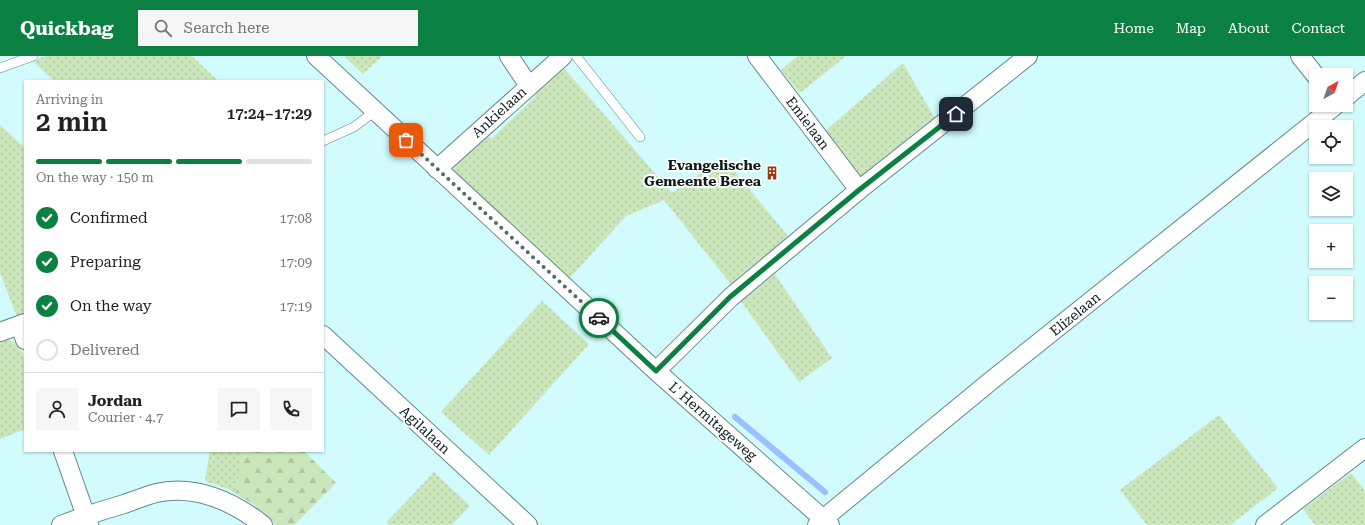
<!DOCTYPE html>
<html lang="en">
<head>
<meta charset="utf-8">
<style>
  body { margin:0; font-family:"Roboto Serif",serif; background:#f6f6f6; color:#222; height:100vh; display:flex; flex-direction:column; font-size:15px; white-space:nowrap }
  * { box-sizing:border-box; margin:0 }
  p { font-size:13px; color:#767676 }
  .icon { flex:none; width:22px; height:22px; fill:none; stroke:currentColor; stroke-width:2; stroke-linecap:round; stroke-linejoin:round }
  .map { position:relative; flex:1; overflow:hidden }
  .drawer { position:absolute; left:24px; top:24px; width:300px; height:372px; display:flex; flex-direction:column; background:#fff; border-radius:0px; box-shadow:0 1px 3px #0004 }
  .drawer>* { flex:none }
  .needle { width:26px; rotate:40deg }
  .buttons { position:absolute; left:1309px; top:12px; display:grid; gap:8px }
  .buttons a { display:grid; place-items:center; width:44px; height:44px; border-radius:0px; background:#fff; box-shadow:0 1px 3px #0004; font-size:20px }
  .pin { position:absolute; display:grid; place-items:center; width:34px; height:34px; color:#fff; margin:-17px; border-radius:8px; box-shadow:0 2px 6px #0006 }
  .courier { position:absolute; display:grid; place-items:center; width:40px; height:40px; margin:-20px; border:3px solid #0b8043; border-radius:50%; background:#fff; color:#222; box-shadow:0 1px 5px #0007 }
  .overview em { font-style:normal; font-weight:600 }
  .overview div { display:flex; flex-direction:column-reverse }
  .overview { display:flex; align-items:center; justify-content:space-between; height:68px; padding:0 12px }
  h1 { font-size:26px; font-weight:600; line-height:30px }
  .bar { display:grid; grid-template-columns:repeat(4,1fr); gap:6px 4px; align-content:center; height:48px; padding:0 12px }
  .bar i { height:5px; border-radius:3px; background:#e0e0e0 }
  .bar .current { background:#0b8043 }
  .bar p { grid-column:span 4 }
  .line { display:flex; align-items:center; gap:10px; padding:0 12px; border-top:1px solid #e0e0e0 }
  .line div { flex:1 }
  .round { display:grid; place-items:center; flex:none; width:42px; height:42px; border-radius:0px; background:#f6f6f6 }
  ol { padding:0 12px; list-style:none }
  li { display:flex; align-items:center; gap:12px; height:44px }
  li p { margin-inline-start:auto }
  li .icon { padding:4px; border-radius:50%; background:#0b8043; color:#fff; stroke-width:4 }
  li:last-child { color:#767676 }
  li i { width:22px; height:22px; border:2px solid #e0e0e0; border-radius:50% }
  header { display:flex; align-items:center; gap:24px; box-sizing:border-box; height:56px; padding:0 20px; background:#0b8043; color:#fff }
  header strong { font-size:19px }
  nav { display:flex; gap:22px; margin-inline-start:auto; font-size:14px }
  .search { width:280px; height:36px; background:#f6f6f6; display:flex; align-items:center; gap:10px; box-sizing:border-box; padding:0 14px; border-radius:0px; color:#767676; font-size:15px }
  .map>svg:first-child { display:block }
  .grass { fill:url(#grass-dots) }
  .forest { fill:url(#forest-firs) }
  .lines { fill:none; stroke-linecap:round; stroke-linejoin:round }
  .stream { stroke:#9bc0ff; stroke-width:6 }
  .service-casing { stroke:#63898a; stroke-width:10 }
  .minor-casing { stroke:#63898a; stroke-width:20 }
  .service { stroke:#fff; stroke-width:9 }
  .minor { stroke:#fff; stroke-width:18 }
  .done { stroke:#526b6b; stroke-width:4; stroke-dasharray:0 7.2 }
  .route { stroke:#0b8043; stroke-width:5 }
  .labels { text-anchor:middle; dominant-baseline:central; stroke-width:4; stroke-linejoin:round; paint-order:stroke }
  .street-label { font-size:14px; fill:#0d1d1d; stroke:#fff }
  .poi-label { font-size:14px; font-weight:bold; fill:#0d1d1d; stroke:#fff; text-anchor:end }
</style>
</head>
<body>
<header>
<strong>Quickbag</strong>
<div class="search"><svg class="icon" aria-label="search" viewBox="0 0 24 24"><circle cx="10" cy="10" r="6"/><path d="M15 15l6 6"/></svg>Search here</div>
<nav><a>Home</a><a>Map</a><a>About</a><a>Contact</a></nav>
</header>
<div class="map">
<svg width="1365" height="469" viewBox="0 0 1365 469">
  <defs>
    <pattern id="grass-dots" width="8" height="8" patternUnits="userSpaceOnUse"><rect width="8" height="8" fill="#cbe6bb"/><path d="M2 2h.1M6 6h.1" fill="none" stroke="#adc5a0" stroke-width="1.8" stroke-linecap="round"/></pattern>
    <pattern id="forest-firs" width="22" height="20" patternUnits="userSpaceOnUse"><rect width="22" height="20" fill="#cbe6bb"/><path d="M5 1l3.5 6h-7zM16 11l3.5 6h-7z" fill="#adc5a0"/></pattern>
  </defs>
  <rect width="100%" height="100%" fill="#d1fbfc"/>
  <!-- grass -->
  <g class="grass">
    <polygon points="46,0 192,0 218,25 54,25 33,5"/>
    <polygon points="344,0 382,0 363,18"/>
    <polygon points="798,0 846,0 800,37 781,14"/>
    <polygon points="903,7 937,66 874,119 860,121 823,77"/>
    <polygon points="563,11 672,137 723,101 791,184 734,232 664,144 626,160 568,224 453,115 457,107 486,78 491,83 535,41 537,32"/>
    <polygon points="0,69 25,92 25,258 17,261 0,216"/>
    <polygon points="772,214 832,302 799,326 738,241"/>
    <polygon points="542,245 589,288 489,399 441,356"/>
    <path d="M7,282C13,286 18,289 21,295C29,312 25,353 25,373L0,383V283Z"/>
    <polygon points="1219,359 1278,432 1230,469 1147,469 1120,434"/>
    <polygon points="210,395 242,395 236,438 228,433 205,425"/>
    <polygon points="434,416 470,450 452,469 389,469 387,466"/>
    <polygon points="1351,417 1365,435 1365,469 1315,469 1303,453"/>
  </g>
  <!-- forest -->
  <polygon class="forest" points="242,395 304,395 336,427 294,469 276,469 253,448 236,438"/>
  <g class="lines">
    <!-- stream -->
    <polyline class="stream" points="735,361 825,436"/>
    <!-- service casing -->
    <g class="service-casing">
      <g id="service">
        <polyline points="576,0 640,81"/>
        <polyline points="0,12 33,0"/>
        <polyline points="323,85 354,71 375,55"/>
      </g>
    </g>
    <!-- minor casing -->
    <g class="minor-casing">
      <g id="minor">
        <polyline points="316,0 656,315 830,469"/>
        <polyline points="509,0 529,30"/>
        <polyline points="757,0 859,134"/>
        <polyline points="1300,0 1316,20"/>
        <polyline points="1346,41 1365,25"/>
        <polyline points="437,113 563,0"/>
        <polyline points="20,269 25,284"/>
        <polyline points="0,276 25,267"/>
        <polyline points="323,279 528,469"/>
        <polyline points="656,315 731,241 859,134 1028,0"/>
        <polyline points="63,395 89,469"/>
        <path d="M61,469C82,461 103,454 124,448C135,444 146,440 156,437C196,428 232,445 263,469"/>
        <polyline points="817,469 823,463 992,324 1336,49"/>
        <polyline points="1265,469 1365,392"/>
      </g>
    </g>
    <!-- service -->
    <use href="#service" class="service"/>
    <!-- minor -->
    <use href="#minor" class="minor"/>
  </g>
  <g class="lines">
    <!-- done -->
    <polyline class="done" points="406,84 599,262"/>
    <!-- route -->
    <polyline class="route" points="599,262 656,315 730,241 859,134 956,58"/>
  </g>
  <!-- icons -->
  <defs>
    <g id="building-bare" transform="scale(1.08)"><path d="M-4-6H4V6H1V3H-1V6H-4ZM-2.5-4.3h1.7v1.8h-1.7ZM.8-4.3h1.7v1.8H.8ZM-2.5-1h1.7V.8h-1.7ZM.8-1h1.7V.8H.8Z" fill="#9d370f" stroke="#fff" stroke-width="2.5" paint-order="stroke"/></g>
  </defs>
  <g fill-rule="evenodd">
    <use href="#building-bare" x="772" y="117"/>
  </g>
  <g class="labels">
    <!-- street labels -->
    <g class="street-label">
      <text transform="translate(499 56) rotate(-42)">Ankielaan</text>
      <text transform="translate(808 67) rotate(53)">Emielaan</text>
      <text transform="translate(1075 258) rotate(-39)">Elizelaan</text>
      <text transform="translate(713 365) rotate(41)">L' Hermitageweg</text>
      <text transform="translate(425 374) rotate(43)">Agilalaan</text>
    </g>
    <!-- poi labels -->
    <g class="poi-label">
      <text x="761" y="109">Evangelische<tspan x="761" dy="16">Gemeente Berea</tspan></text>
    </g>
  </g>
</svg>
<div class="buttons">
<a><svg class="needle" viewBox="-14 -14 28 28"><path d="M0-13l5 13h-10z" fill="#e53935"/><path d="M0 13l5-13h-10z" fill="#767676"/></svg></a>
<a><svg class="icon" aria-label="locate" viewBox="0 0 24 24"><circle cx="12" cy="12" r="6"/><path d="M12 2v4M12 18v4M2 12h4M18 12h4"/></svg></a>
<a><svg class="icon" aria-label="layers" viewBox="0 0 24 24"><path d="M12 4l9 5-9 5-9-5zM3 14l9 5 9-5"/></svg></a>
<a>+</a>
<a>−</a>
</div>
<div class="pin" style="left:406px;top:84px;background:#ea580c"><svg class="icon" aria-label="bag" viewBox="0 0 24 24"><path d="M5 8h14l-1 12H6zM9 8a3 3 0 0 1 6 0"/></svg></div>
<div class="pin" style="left:956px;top:58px;background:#1f2937"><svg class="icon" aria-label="home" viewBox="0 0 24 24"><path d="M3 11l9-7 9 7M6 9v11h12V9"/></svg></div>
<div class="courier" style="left:599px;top:262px"><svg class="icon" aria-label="car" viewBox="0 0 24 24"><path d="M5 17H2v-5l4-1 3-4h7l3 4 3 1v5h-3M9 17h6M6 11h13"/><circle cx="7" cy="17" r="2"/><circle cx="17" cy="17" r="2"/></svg></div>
<section class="drawer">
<div class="overview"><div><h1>2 min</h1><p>Arriving in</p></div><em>17:24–17:29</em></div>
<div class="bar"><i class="current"></i><i class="current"></i><i class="current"></i><i></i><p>On the way · 150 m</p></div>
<ol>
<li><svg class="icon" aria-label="check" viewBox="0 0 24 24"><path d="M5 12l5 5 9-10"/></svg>Confirmed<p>17:08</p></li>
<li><svg class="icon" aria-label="check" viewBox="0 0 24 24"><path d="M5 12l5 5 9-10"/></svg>Preparing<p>17:09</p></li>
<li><svg class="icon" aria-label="check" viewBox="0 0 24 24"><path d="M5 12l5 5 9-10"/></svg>On the way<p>17:19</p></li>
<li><i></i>Delivered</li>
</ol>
<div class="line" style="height:72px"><a class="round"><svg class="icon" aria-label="person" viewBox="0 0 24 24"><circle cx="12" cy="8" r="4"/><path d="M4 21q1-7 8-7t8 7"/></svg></a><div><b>Jordan</b><p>Courier · 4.7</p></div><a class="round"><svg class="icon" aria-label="chat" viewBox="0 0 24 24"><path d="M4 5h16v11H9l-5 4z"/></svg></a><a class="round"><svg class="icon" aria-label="phone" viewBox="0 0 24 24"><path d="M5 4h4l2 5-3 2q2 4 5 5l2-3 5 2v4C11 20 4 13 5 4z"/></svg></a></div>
</section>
</div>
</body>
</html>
